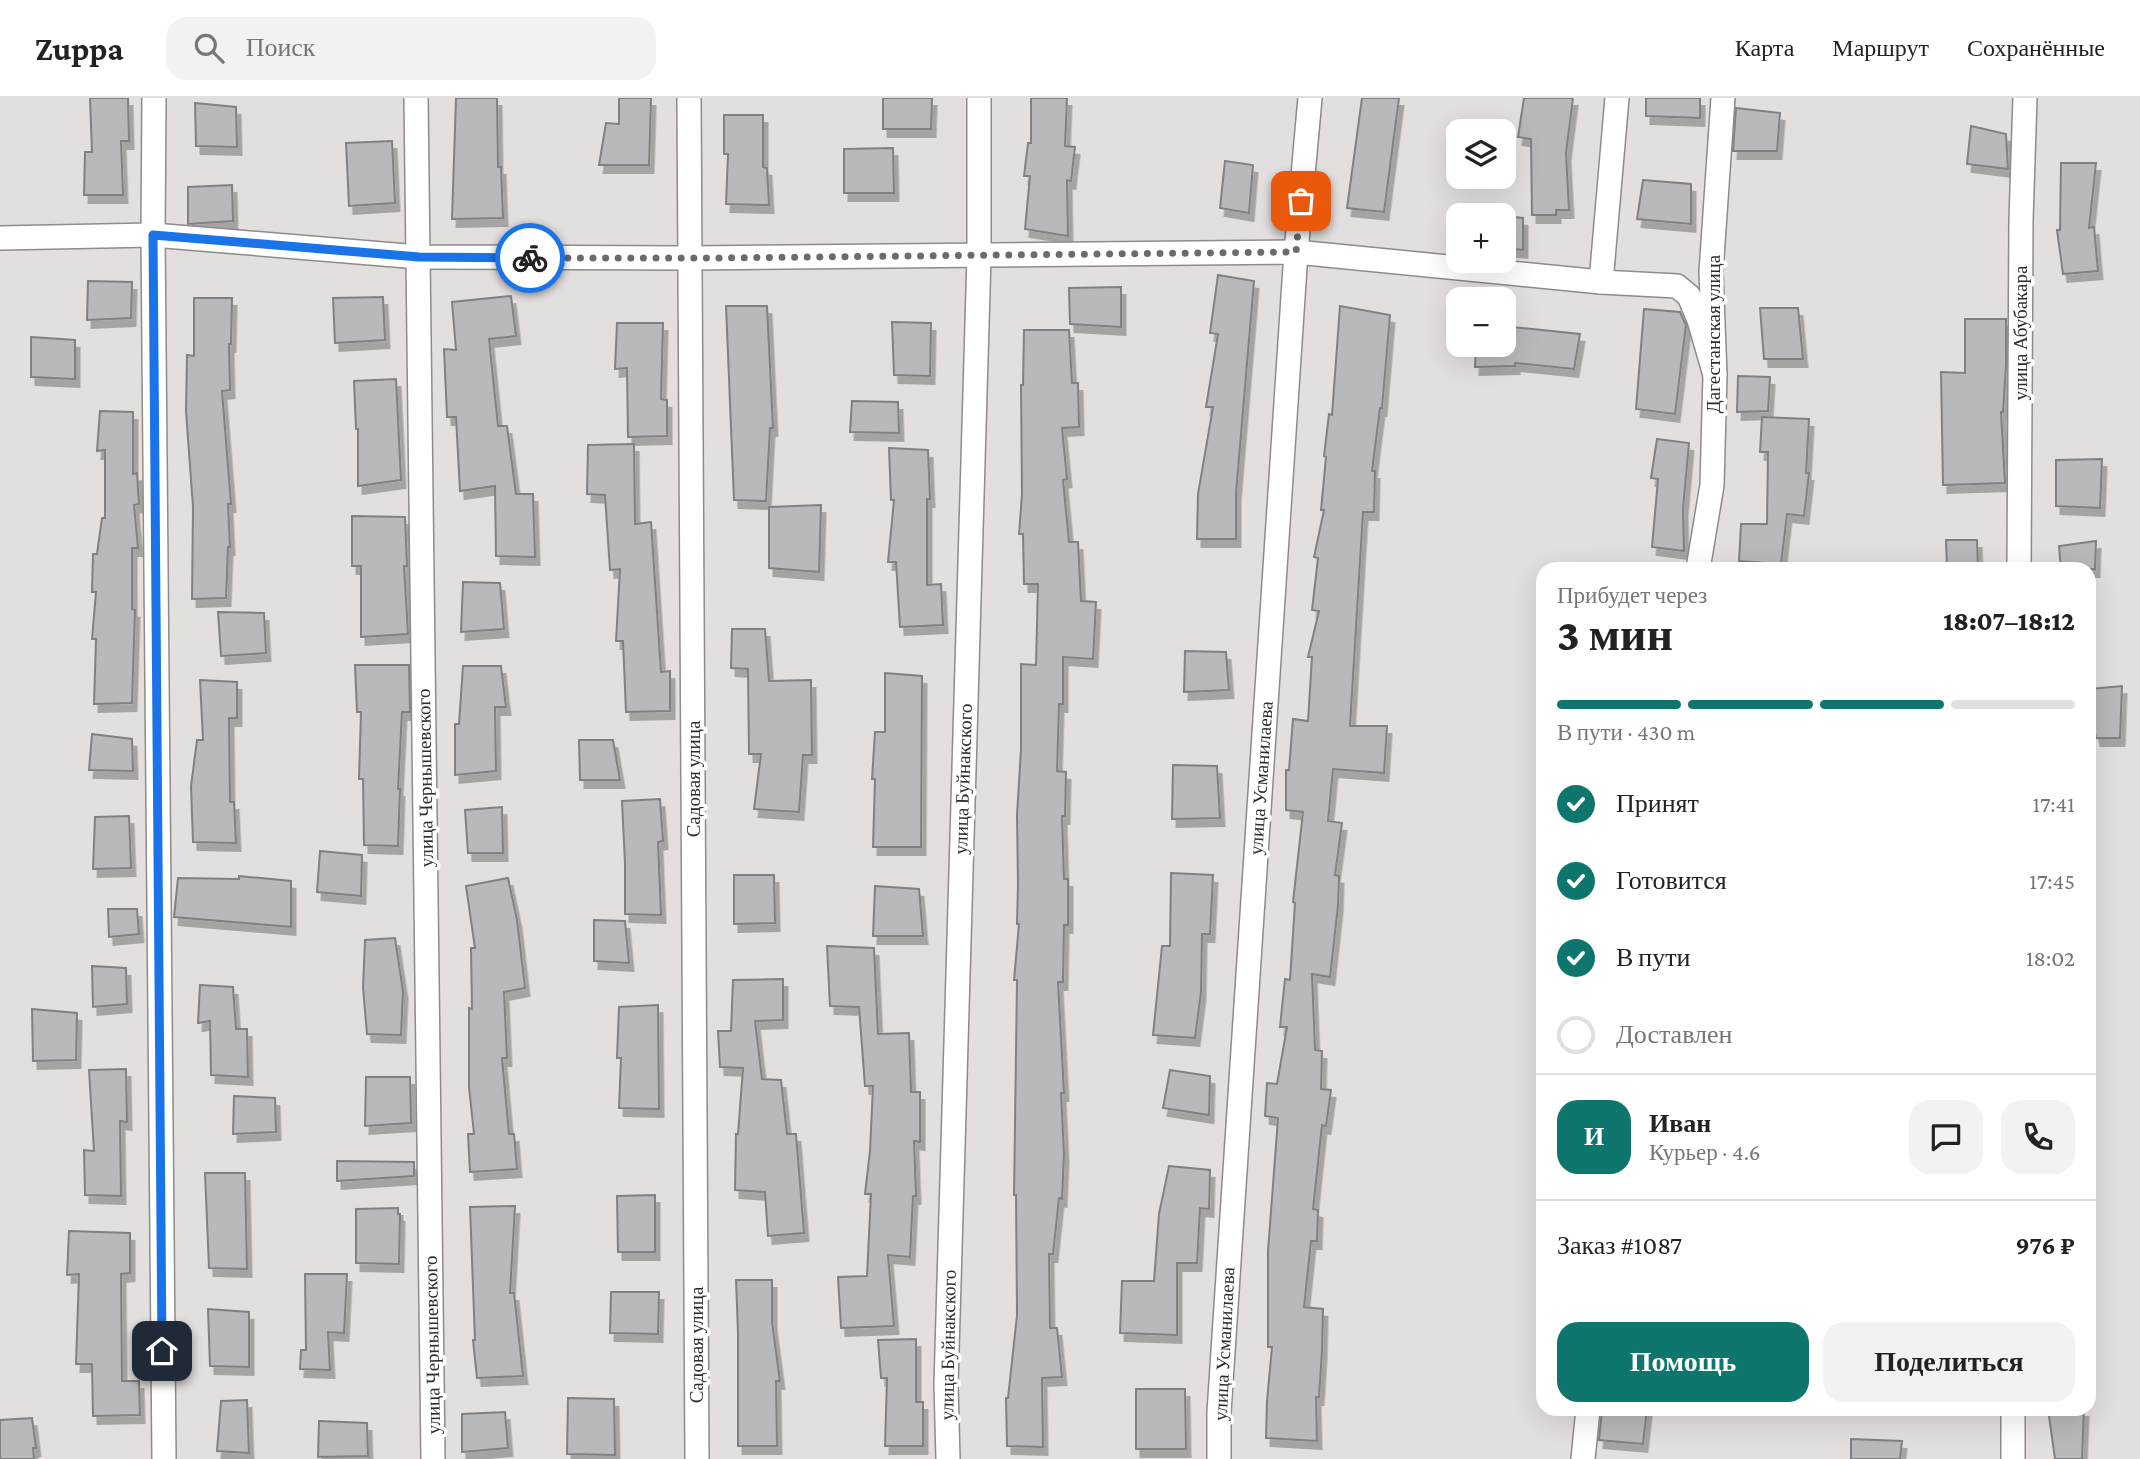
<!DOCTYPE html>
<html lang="ru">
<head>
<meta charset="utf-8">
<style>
  body { margin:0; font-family:"Crimson Pro",serif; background:#f2f2f2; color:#222; height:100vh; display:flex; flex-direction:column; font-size:26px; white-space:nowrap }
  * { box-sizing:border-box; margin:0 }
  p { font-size:23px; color:#767676 }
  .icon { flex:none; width:38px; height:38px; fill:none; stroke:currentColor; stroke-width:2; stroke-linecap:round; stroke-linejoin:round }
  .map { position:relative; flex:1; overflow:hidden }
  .panel { position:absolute; left:1536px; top:464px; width:560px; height:854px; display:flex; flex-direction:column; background:#fff; border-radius:21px; box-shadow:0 7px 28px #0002 }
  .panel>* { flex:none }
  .fabs { position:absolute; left:1446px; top:21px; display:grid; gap:14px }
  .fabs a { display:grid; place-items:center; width:70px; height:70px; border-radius:14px; background:#fff; box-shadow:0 7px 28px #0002; font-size:35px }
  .pin { position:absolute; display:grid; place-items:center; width:60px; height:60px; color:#fff; margin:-30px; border-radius:14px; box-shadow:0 4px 10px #0006 }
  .courier { position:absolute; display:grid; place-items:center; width:70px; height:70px; margin:-35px; border:5px solid #1a73e8; border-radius:50%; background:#fff; color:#222; box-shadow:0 2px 9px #0007 }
  .overview em { font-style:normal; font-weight:800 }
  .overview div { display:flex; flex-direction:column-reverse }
  .overview { display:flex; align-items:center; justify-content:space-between; height:119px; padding:0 21px }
  h1 { font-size:46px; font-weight:800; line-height:52px }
  .bar { display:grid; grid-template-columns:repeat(4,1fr); gap:10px 7px; align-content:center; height:84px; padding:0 21px }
  .bar i { height:9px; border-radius:5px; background:#e0e0e0 }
  .bar .active { background:#0f766e }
  .bar p { grid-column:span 4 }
  .line { display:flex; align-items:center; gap:18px; padding:0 21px; border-top:2px solid #e0e0e0 }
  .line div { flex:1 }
  .round { display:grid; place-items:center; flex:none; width:74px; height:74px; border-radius:21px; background:#f2f2f2 }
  ol { padding:0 21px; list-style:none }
  li { display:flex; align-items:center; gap:21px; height:77px }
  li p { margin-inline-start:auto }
  li .icon { padding:7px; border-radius:50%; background:#0f766e; color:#fff; stroke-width:4 }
  li:last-child { color:#767676 }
  li i { width:38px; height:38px; border:4px solid #e0e0e0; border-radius:50% }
  .button { display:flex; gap:14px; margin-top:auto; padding:14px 21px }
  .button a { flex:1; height:80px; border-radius:21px; background:#0f766e; color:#fff; font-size:28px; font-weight:800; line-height:80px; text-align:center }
  .button a+a { background:#f2f2f2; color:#222 }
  header { display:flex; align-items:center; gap:42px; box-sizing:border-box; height:98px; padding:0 35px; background:#fff; border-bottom:2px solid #e0e0e0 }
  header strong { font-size:33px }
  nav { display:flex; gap:38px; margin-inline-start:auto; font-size:24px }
  .search { width:490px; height:63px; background:#f2f2f2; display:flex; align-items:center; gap:18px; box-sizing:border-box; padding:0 24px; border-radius:21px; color:#767676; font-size:26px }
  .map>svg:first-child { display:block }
  .building { fill:#b9b8ba; stroke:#818083; stroke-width:2; filter:url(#shadow) }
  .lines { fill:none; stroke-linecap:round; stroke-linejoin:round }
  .minor-casing { stroke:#8e8b8a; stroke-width:26 }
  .minor { stroke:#fff; stroke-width:23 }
  .done { stroke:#6d6b6a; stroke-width:7; stroke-dasharray:0 12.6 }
  .route { stroke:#1a73e8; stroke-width:9 }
  .labels { text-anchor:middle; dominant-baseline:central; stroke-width:7; stroke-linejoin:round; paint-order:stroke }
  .street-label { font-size:19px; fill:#2e2d2c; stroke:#fff }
</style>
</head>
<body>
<header>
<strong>Zuppa</strong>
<div class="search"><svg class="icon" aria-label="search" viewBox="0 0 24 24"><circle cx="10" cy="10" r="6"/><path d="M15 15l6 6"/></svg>Поиск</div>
<nav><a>Карта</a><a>Маршрут</a><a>Сохранённые</a></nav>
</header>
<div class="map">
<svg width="2140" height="1361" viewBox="0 0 2140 1361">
  <defs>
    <filter id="shadow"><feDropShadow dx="4.5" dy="8" stdDeviation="0" flood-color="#0004"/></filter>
  </defs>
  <rect width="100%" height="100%" fill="#e3dfde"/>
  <!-- building -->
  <g class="building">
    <polygon points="90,0 128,0 129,43 121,43 123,97 84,97 85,54 92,54"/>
    <polygon points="456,0 497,0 498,69 501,69 503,120 452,121"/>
    <polygon points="619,0 651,0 649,67 599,67 606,25 619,26"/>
    <polygon points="883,0 932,0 931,31 883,31"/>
    <polygon points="1031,0 1067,0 1065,48 1075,49 1071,83 1067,82 1068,138 1025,131 1030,78 1024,78 1028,45 1031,45"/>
    <polygon points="1362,0 1399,0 1384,114 1347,110"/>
    <polygon points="1524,0 1573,0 1566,55 1569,112 1556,112 1556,117 1532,117 1531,41 1518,39"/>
    <polygon points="1646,0 1700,0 1700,20 1646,18"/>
    <polygon points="195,5 236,9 237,49 196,48"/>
    <polygon points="1736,10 1780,15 1777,53 1733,53"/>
    <polygon points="724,17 763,17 763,69 767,70 769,107 726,106 728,56 724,56"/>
    <polygon points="1971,28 2006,36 2008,71 1967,66"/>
    <polygon points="392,43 395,105 349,108 346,45"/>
    <polygon points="893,50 894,95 844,95 844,51"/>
    <polygon points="1225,63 1253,67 1249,115 1220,110"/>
    <polygon points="2061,65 2096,65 2089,130 2094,129 2098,173 2063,176 2057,132 2060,132"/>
    <polygon points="1643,82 1691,86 1691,126 1637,121"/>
    <polygon points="232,87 233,123 188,126 188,89"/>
    <polygon points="1503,118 1523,120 1523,152 1503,150"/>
    <polygon points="1218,177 1254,183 1236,395 1236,441 1197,441 1198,396 1213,309 1206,309 1218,236 1210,235"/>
    <polygon points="88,183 132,184 131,220 87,222"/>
    <polygon points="1121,189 1121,229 1070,226 1069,190"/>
    <polygon points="511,198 516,238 489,241 498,328 507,328 516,396 533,396 535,459 496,458 495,388 460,393 456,319 447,319 444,251 456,252 452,204"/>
    <polygon points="383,199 385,242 335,245 333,200"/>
    <polygon points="194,200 232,200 231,246 229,246 230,292 222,293 231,406 228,406 230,449 228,449 226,500 192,501 193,409 186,313 187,257 194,258"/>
    <polygon points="726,208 767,208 773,330 770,330 766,403 734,402"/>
    <polygon points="1340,208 1390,217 1382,310 1380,310 1372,373 1375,373 1374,414 1363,414 1350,628 1387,628 1384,675 1333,671 1328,723 1342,725 1335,777 1339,778 1338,807 1330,879 1312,876 1315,952 1322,953 1321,991 1331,992 1326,1028 1322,1027 1313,1111 1318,1112 1317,1143 1311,1143 1304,1209 1323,1211 1322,1253 1319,1299 1316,1299 1317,1343 1266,1340 1267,1303 1272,1249 1268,1249 1268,1153 1278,1020 1265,1018 1267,985 1277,986 1287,929 1280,929 1285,881 1290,882 1295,805 1293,804 1303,714 1286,712 1286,672 1289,672 1293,621 1308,623 1312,559 1308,559 1319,513 1312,512 1318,460 1314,459 1324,412 1321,412 1326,359 1324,358 1329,316 1332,317"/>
    <polygon points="1760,210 1798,210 1803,261 1764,261"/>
    <polygon points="1644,211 1680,214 1686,227 1675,316 1636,311"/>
    <polygon points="1965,221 2006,221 2006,266 2003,314 2001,314 2005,385 1943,387 1941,274 1965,275"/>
    <polygon points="892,224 931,225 930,278 894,277"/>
    <polygon points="617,225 663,225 661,301 667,302 667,338 628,339 627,270 615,271"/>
    <polygon points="1503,228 1580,236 1574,271 1515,265 1515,268 1475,269 1476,247 1503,247"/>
    <polygon points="1024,232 1069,232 1072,285 1078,285 1079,329 1062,330 1067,381 1063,382 1069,444 1078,444 1081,503 1096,504 1093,561 1063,559 1063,606 1059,606 1057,673 1066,674 1065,718 1062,718 1064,781 1068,781 1068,827 1064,827 1063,884 1058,884 1064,995 1061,995 1064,1056 1062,1101 1059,1100 1053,1156 1049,1156 1050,1230 1057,1230 1062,1279 1042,1280 1043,1349 1007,1348 1006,1300 1008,1300 1017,1217 1016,1097 1014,1097 1017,882 1014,882 1019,826 1017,826 1018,786 1017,717 1021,651 1021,566 1036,567 1038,486 1024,486 1023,436 1019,436 1022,396 1021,287 1023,287"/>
    <polygon points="31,239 75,242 75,281 31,279"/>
    <polygon points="1738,278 1770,279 1768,313 1737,314"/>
    <polygon points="396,281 401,382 358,388 358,331 356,331 354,283"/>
    <polygon points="852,303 898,304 899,335 850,334"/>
    <polygon points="100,313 133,314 133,376 137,375 139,406 134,407 138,450 132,450 132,511 135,512 132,605 94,606 96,541 92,541 96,494 92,494 93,456 97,456 102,420 105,420 105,352 97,353"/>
    <polygon points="1762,319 1809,321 1806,375 1809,375 1804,418 1787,416 1781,466 1739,463 1741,426 1767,426 1768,354 1760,354"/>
    <polygon points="1657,341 1689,345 1683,410 1684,453 1652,449 1658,381 1651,380"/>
    <polygon points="634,346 635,426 651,424 661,574 670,573 670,613 626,614 623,543 616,543 620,471 610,472 605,397 587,396 588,347"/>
    <polygon points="889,350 928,352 930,401 927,401 927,487 941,486 943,527 900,529 896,464 888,464 894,402 891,402"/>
    <polygon points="2102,361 2100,410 2056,408 2056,362"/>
    <polygon points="821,407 819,474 769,470 769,409"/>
    <polygon points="352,418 405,419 407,468 404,468 408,536 361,539 361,468 352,468"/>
    <polygon points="1946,442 1977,442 1978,471 1947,471"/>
    <polygon points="2096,443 2095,471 2061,471 2059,448"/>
    <polygon points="463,484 500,485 504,531 461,534"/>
    <polygon points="218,514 264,515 266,555 221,558"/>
    <polygon points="732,531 765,531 769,583 811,582 812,657 803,657 799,714 754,711 761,656 749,656 748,571 731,570"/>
    <polygon points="1185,553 1226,554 1229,592 1184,594"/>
    <polygon points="355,567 409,567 410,614 402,614 398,691 400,691 398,748 364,747 363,681 359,681 361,614 357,614"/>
    <polygon points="463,568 501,568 506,609 495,609 496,673 455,677 455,626 459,626"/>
    <polygon points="885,575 922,578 921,749 873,749 875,681 872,681 875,634 885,634"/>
    <polygon points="200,582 237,584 237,620 229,620 230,704 234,704 236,745 193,744 191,688 197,642 203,642"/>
    <polygon points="2122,588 2120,640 2096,640 2093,627 2090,627 2090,591"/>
    <polygon points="92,636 132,641 133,673 89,672"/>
    <polygon points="579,642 613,642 620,682 580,682"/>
    <polygon points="1173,667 1217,668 1220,720 1172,721"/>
    <polygon points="660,701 663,743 658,744 661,817 625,816 625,766 622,703"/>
    <polygon points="502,709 503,755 468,755 465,712"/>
    <polygon points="129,718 131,770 93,771 95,719"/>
    <polygon points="320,753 362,757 361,798 317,794"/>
    <polygon points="1171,775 1213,777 1210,836 1202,836 1201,894 1195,940 1153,937 1162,848 1170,848"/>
    <polygon points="734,777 774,777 775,825 734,826"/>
    <polygon points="239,778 291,783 291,829 174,819 178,780 239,781"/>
    <polygon points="508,780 517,822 525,890 504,894 507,960 502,960 509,1036 514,1036 517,1071 470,1074 468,1036 474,1036 469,989 469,910 472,911 471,850 475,850 466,788"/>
    <polygon points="875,788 919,791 923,838 873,838"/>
    <polygon points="108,811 137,811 139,836 109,839"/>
    <polygon points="594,822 625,823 629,865 594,863"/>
    <polygon points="395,840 403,893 401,937 367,936 363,890 365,842"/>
    <polygon points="827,848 874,850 878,936 909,935 911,994 920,994 920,1044 914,1043 916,1098 913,1098 910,1159 888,1157 894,1228 841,1230 838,1179 867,1178 871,1096 865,1096 870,1053 873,988 865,988 859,909 830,908"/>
    <polygon points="92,868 126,870 127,906 93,909"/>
    <polygon points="783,881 783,922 755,923 762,981 781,982 787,1036 796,1036 804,1135 768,1138 765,1094 735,1092 736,1036 738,1036 743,970 720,969 718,933 731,933 733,882"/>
    <polygon points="200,887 233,889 236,931 247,931 248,979 211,977 210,923 198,925"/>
    <polygon points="658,907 659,1011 619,1010 621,960 617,960 619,909"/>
    <polygon points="32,911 77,915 76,962 33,963"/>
    <polygon points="126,971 127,1024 120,1023 121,1098 85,1097 84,1052 94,1053 89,972"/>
    <polygon points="1170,972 1210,978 1209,1017 1163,1010"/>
    <polygon points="366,979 410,979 411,1025 365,1028"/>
    <polygon points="234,998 275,1000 276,1034 233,1036"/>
    <polygon points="337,1063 414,1064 414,1078 337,1083"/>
    <polygon points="1169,1068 1210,1072 1209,1111 1200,1110 1197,1165 1177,1165 1177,1237 1120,1235 1122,1183 1154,1183 1159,1116"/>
    <polygon points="205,1075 245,1075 247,1171 209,1170"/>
    <polygon points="655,1097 655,1154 618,1154 617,1098"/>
    <polygon points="515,1108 510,1195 514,1195 523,1278 477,1280 473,1242 475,1242 470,1109"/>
    <polygon points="398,1110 398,1116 400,1116 399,1166 356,1165 356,1111"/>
    <polygon points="69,1133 130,1135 130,1175 121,1176 122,1283 139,1283 140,1317 93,1318 92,1266 76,1266 79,1176 67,1177"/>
    <polygon points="305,1176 347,1176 344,1235 328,1234 330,1272 300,1271 301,1252 306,1252"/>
    <polygon points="736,1182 772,1182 772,1224 780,1283 776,1283 777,1348 738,1348 738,1234"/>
    <polygon points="611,1194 659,1194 658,1236 610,1235"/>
    <polygon points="208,1211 249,1214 249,1269 210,1268"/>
    <polygon points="916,1241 916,1304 923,1304 923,1348 885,1348 887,1280 881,1280 878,1242"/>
    <polygon points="1136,1291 1185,1291 1186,1351 1136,1351"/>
    <polygon points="568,1300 614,1301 615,1357 567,1356"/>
    <polygon points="247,1302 249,1355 217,1353 221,1303"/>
    <polygon points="1602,1311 1647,1311 1643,1346 1599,1342"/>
    <polygon points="2048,1311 2084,1311 2082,1361 2055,1361"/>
    <polygon points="505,1314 508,1350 462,1354 462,1316"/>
    <polygon points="32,1320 36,1350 33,1350 34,1361 0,1361 0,1322"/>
    <polygon points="319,1323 367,1325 368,1358 318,1359"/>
    <polygon points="1851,1341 1902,1343 1900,1361 1851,1361"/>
  </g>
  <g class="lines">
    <!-- minor casing -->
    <g class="minor-casing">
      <g id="minor">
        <polyline points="154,0 153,137 164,1361"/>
        <polyline points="416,0 433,1361"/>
        <polyline points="689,0 697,1361"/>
        <polyline points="0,140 153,137 419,159 690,160 1296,154 1601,184 1677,188 1689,198 1699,222 1715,277"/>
        <polyline points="1601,184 1617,0"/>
        <polyline points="1698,471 1712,387 1715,277 1711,174 1723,0"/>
        <polyline points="2019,471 2021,122 2025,0"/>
        <polyline points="948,1361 946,1287 979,158 979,0"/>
        <polyline points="1219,1361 1219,1314 1296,154 1310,0"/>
        <polyline points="1583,1361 1588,1311"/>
        <polyline points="2013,1361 2013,1311"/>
      </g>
    </g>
    <!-- minor -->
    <use href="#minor" class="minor"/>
  </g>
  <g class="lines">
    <!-- done -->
    <polyline class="done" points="530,160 716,160 1296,154 1301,103"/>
    <!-- route -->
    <polyline class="route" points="162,1253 153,137 419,159 530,160"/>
  </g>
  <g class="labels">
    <!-- street labels -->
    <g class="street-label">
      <text transform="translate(2020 235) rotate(-90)">улица Абубакара</text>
      <text transform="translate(1713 236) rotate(-90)">Дагестанская улица</text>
      <text transform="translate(425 680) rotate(-91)">улица Чернышевского</text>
      <text transform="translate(1261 680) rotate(-86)">улица Усманилаева</text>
      <text transform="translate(693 681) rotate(-90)">Садовая улица</text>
      <text transform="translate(963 681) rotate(-88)">улица Буйнакского</text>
      <text transform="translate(1224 1246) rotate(-87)">улица Усманилаева</text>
      <text transform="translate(432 1247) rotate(-91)">улица Чернышевского</text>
      <text transform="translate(696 1247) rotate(-90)">Садовая улица</text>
      <text transform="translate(948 1247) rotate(-89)">улица Буйнакского</text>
    </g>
  </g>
</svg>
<div class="fabs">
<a><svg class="icon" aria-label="layers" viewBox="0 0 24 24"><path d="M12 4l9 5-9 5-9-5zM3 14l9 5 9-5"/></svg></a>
<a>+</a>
<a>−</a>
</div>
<div class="pin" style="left:1301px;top:103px;background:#ea580c"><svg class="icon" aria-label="bag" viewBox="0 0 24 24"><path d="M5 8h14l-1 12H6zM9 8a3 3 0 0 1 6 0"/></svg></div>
<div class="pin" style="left:162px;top:1253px;background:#1f2937"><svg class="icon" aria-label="home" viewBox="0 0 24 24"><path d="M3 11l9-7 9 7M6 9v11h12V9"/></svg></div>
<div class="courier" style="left:530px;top:160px"><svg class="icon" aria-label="bike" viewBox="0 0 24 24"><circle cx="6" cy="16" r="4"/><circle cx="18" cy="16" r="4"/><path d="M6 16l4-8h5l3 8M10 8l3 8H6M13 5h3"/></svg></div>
<section class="panel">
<div class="overview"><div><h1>3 мин</h1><p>Прибудет через</p></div><em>18:07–18:12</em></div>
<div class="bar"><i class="active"></i><i class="active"></i><i class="active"></i><i></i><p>В пути · 430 m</p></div>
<ol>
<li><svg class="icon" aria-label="check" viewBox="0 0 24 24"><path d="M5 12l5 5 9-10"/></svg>Принят<p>17:41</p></li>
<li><svg class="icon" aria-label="check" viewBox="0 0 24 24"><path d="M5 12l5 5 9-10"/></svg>Готовится<p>17:45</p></li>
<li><svg class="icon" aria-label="check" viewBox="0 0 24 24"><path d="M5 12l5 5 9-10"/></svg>В пути<p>18:02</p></li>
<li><i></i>Доставлен</li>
</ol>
<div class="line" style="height:126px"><b class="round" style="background:#0f766e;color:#fff">И</b><div><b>Иван</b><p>Курьер · 4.6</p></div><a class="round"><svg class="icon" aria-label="chat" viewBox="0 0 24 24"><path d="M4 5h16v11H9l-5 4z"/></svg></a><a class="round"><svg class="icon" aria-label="phone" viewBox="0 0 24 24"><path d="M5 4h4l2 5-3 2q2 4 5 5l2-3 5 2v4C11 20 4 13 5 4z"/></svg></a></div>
<div class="line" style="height:91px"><div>Заказ #1087</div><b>976 ₽</b></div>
<div class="button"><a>Помощь</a><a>Поделиться</a></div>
</section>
</div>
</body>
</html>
